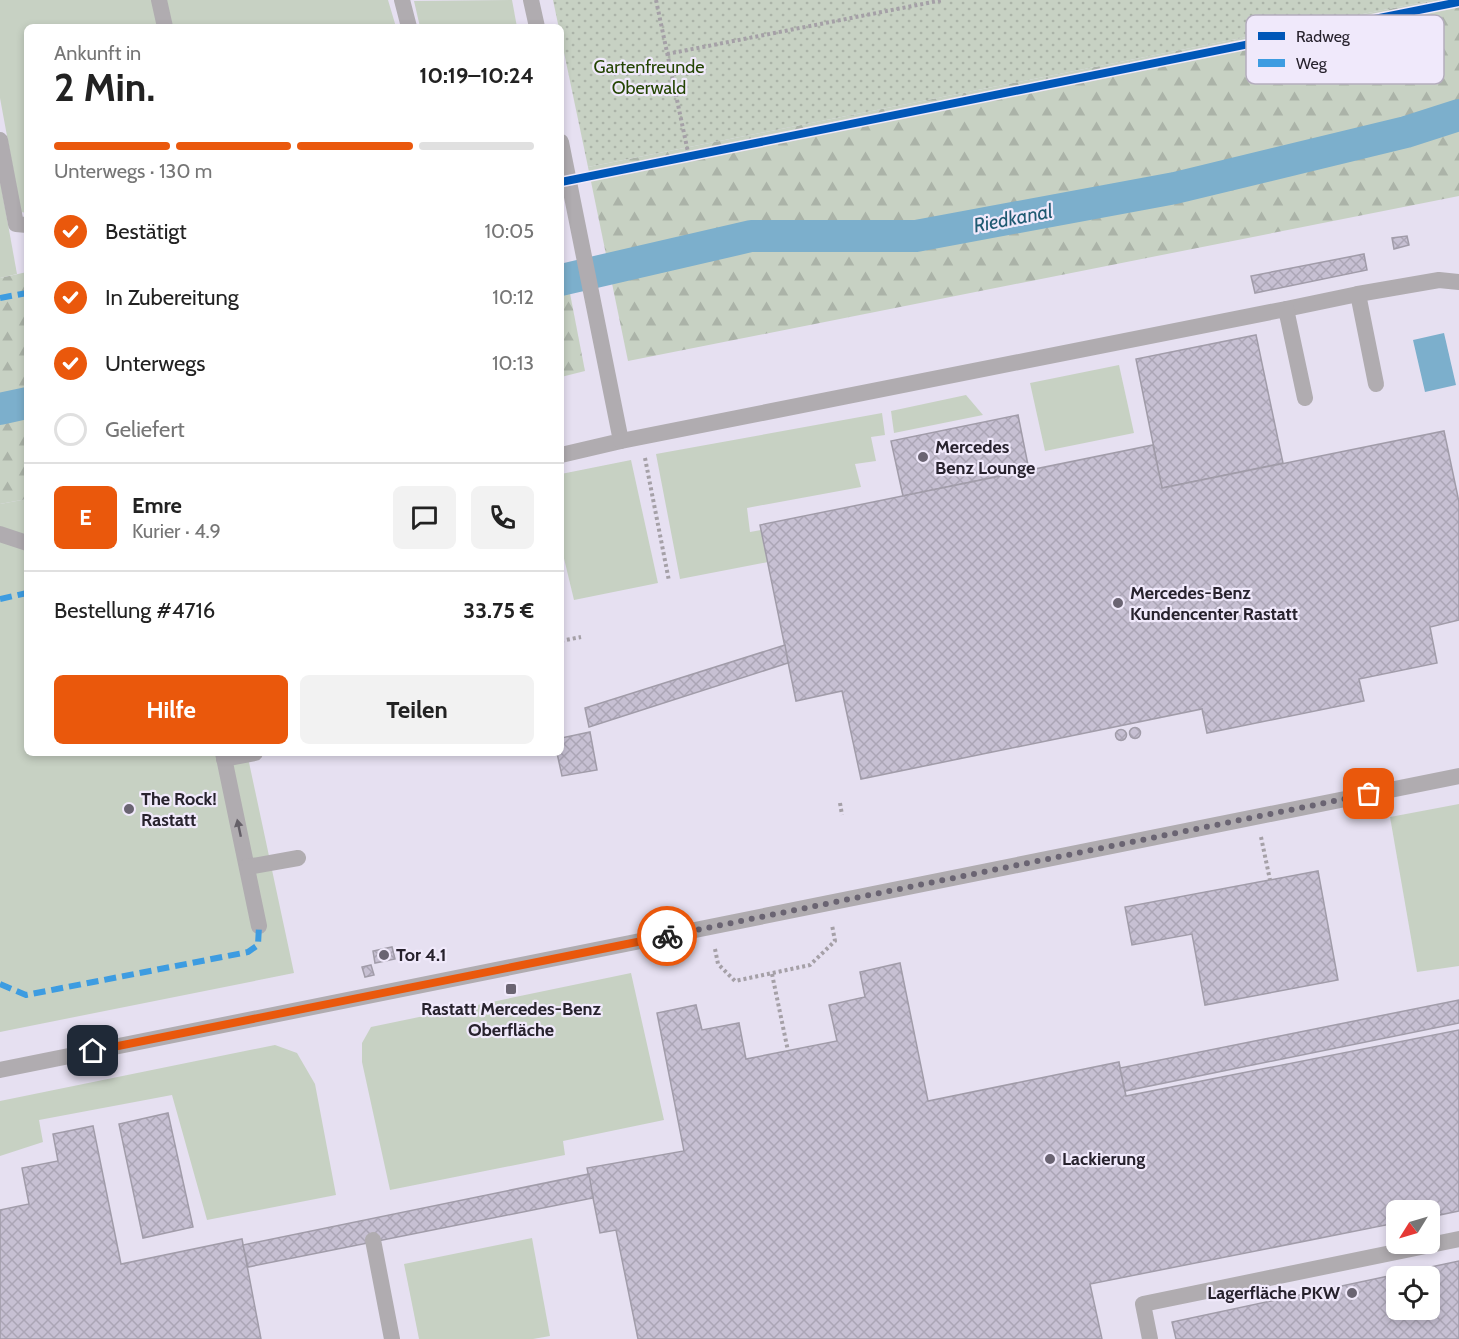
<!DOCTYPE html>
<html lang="de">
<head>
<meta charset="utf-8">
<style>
  body { margin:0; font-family:Cabin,sans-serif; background:#f2f2f2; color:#222; height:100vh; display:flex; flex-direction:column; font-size:22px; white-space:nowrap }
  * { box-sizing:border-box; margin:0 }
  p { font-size:20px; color:#767676 }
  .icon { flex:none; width:33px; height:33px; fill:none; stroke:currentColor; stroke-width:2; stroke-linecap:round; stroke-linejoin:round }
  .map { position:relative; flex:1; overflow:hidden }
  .details { position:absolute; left:24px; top:24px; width:540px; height:732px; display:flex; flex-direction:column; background:#fff; border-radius:9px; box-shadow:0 3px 9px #0003 }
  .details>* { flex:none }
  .needle { width:39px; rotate:233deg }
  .tools { position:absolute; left:1386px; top:1200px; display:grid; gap:12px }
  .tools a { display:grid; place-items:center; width:54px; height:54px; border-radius:9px; background:#fff; box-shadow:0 3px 9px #0003; font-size:30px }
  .pin { position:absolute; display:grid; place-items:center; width:51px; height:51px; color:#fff; margin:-26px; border-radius:12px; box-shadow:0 3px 9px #0006 }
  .courier { position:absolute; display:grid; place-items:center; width:60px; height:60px; margin:-30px; border:4px solid #ea580c; border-radius:50%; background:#fff; color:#222; box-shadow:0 2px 8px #0007 }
  .headline em { font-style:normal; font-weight:700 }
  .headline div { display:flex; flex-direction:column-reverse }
  .headline { display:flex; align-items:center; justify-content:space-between; height:102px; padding:0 30px }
  h1 { font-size:39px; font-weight:700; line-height:45px }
  .bar { display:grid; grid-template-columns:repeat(4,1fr); gap:9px 6px; align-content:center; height:72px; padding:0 30px }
  .bar i { height:8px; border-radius:4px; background:#e0e0e0 }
  .bar .current { background:#ea580c }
  .bar p { grid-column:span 4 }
  .line { display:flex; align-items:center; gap:15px; padding:0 30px; border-top:2px solid #e0e0e0 }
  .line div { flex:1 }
  .round { display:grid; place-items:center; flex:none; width:63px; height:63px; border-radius:9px; background:#f2f2f2 }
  ol { padding:0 30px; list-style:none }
  li { display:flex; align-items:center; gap:18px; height:66px }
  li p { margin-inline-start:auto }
  li .icon { padding:6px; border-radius:50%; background:#ea580c; color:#fff; stroke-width:4 }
  li:last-child { color:#767676 }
  li i { width:33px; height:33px; border:3px solid #e0e0e0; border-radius:50% }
  .cta { display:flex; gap:12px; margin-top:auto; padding:12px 30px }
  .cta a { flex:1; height:69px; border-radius:9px; background:#ea580c; color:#fff; font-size:24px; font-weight:700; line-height:69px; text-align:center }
  .cta a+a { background:#f2f2f2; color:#222 }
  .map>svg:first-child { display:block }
  .green { fill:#c7d1c3 }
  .forest { fill:url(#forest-firs) }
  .garden { fill:url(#garden-dots) }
  .water { fill:#7cafcc }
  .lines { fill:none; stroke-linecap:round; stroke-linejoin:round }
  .canal { stroke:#7cafcc; stroke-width:32 }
  .building { fill:url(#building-cross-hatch); stroke:#a19ca9; stroke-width:1.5; fill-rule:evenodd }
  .path { stroke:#a5a0a7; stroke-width:4; stroke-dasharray:3 3; stroke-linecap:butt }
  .service { stroke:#b0acb0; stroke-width:16 }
  .quiet { stroke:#3d9ce1; stroke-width:6; stroke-dasharray:12 6; stroke-linecap:butt }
  .cycleway-casing { stroke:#f0e9fb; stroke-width:11 }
  .cycleway { stroke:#0057b8; stroke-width:8 }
  .oneway { fill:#656068 }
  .done { stroke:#6a6472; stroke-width:6; stroke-dasharray:0 10.8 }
  .route { stroke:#ea580c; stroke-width:8 }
  .poi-dot { fill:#6a6472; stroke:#f0e9fb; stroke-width:2 }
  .labels { text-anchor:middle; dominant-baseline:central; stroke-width:4.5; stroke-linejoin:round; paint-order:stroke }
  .park-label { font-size:18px; fill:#254504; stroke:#f0e9fb }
  .poi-label { font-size:18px; font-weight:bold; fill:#27222d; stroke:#f0e9fb; text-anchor:start }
  .water-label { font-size:20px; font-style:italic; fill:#1f5a72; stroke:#f0e9fb }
  .key { fill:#f0e9fb; stroke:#b4adbd; stroke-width:1.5 }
  .key-label { font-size:16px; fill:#27222d }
</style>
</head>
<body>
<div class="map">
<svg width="1459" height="1339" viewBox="0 0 1459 1339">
  <defs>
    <pattern id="forest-firs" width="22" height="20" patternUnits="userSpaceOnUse" patternTransform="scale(1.5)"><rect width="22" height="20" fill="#c7d1c3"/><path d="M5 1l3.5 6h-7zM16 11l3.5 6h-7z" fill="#abb3a8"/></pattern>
    <pattern id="garden-dots" width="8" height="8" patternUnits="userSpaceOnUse" patternTransform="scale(1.5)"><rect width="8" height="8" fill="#c7d1c3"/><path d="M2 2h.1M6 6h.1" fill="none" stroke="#abb3a8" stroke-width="1.8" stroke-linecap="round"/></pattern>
    <pattern id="building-cross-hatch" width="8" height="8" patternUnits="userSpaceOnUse" patternTransform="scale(1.5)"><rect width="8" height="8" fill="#c7c0d3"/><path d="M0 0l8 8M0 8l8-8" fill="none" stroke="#aba5b5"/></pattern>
  </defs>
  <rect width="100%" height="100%" fill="#e6e0f1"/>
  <!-- green -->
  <g class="green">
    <polygon points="0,0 388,0 396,27 27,27 27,213 21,212 0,98"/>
    <polygon points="512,0 517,27 420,27 414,1"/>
    <polygon points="0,180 17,274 0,278"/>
    <polygon points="1119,365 1134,433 1045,451 1030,383"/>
    <polygon points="966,395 983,415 894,433 891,411"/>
    <polygon points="882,413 885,435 871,437 876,461 855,464 861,487 747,508 750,532 761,530 768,562 680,579 656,454"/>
    <polygon points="631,460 658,583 574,600 561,546 561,474"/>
    <polygon points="27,499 27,753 247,753 294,973 0,1032 0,504"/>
    <polygon points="1459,804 1459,966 1417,972 1390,817"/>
    <polygon points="631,973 664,1120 563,1141 565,1155 390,1190 362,1062 362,1043 371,1027"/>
    <polygon points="275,1045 297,1053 315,1084 336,1195 207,1220 172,1095 39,1120 43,1142 0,1156 0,1101"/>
    <polygon points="532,1238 550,1336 533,1339 419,1339 404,1264"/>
  </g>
  <!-- forest -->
  <g class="forest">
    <polygon points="1434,0 1459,0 1459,196 628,361 588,167"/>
    <polygon points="561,247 585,371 561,377"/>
    <polygon points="27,272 27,499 0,504 0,278"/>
  </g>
  <!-- garden -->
  <polygon class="garden" points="553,0 1434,0 588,167"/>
  <!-- water -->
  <polygon class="water" points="1444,333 1456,385 1425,392 1413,340"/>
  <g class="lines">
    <!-- canal -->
    <g class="canal">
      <polyline points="561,280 751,236 916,236 1175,188 1406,132 1459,115"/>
      <polyline points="0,409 27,403"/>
    </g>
  </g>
  <!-- building -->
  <g class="building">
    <polygon points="1407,236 1409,245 1394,249 1392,238"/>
    <polygon points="1364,254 1367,270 1255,293 1251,276"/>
    <polygon points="1256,335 1283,463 1162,488 1136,359"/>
    <polygon points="1018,415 1029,470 903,496 891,441"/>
    <polygon points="1444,431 1459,502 1459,620 1430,627 1437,663 1359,679 1364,701 1207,733 1202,709 861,779 842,691 796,701 760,525 1153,445 1162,488"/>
    <polygon points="785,645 788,663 589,727 585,708"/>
    <circle cx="1135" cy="733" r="5.5"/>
    <circle cx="1121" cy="735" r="5.5"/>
    <polygon points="590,732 597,770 562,776 557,753 561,753 561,738"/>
    <polygon points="1318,871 1338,980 1205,1005 1192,934 1132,945 1125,907"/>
    <polygon points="392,947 395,959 375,963 373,951"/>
    <polygon points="900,963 928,1101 1119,1062 1126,1096 1459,1030 1459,1211 1430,1217 1430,1210 1396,1210 1396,1223 1090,1284 1102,1339 638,1339 616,1230 600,1233 587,1168 684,1151 657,1013 696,1005 702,1030 739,1023 746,1059 837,1041 829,1005 865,997 860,972"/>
    <polygon points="371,965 374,975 365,977 362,967"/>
    <polygon points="1459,1000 1459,1023 1125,1091 1120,1068"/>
    <polygon points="168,1113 193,1227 143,1238 119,1124"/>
    <polygon points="93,1126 121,1264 242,1239 261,1339 0,1339 0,1210 29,1204 22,1168 58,1161 53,1134"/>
    <polygon points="589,1174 593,1198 248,1267 243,1245"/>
    <path d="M1459,1261V1339H1176L1172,1322ZM1396,1276H1430V1310H1396Z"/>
  </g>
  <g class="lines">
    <!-- path -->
    <g class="path">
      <polyline points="656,0 689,157"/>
      <polyline points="1441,0 1442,5"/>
      <polyline points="667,54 943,0"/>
      <polyline points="645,458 669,581"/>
      <polyline points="561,641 581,637"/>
      <polyline points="840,803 842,815"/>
      <polyline points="1261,837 1270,880"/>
      <polyline points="715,949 718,964 735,981 810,965 835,941 832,925"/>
      <polyline points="772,974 788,1051"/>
    </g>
    <!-- service -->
    <g class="service">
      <polyline points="159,0 165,27"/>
      <polyline points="402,0 409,27"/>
      <polyline points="531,0 537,27"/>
      <polyline points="0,140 16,224 27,225"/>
      <polyline points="561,142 621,441 561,455"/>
      <polyline points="1358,294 1439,280 1459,282"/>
      <polyline points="1286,309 1358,294 1376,384"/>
      <polyline points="621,441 1286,309 1305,398"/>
      <polyline points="0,534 27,543"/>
      <polyline points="223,753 259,926"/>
      <polyline points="224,759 255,753"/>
      <polyline points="247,867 298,858"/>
      <polyline points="0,1070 1459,776"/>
      <polyline points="373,1240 392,1339"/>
      <polyline points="1150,1339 1143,1304 1459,1239"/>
    </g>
    <!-- quiet -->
    <g class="quiet">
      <polyline points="0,298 27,293"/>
      <polyline points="0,599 27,593"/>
      <polyline points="0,984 26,995 248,952 258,945 259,926"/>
    </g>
    <!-- cycleway casing -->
    <g class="cycleway-casing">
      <polyline id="cycleway" points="561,182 1459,2"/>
    </g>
    <!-- cycleway -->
    <use href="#cycleway" class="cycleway"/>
  </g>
  <!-- one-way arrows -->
  <defs><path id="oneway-solid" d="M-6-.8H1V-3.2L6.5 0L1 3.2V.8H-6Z" transform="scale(1.5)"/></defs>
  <use class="oneway" href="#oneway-solid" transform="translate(239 828) rotate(-102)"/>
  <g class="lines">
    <!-- done -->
    <polyline class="done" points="667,936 1369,794"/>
    <!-- route -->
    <polyline class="route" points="93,1051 667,936"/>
  </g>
  <!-- markers -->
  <g class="poi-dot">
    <circle cx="923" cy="457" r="6"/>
    <circle cx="1118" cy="603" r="6"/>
    <circle cx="129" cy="809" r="6"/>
    <circle cx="384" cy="955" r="6"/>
    <rect x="505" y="983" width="12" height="12" rx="3"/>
    <circle cx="1050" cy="1159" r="6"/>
    <circle cx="1352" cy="1293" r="6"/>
  </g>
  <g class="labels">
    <!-- park labels -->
    <g class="park-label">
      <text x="649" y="67">Gartenfreunde<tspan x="649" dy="21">Oberwald</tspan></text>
    </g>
    <!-- poi labels -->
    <g class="poi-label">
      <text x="935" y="447">Mercedes<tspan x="935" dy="21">Benz Lounge</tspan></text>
      <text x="1130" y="593">Mercedes-Benz<tspan x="1130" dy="21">Kundencenter Rastatt</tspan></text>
      <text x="141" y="799">The Rock!<tspan x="141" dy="21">Rastatt</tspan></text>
      <text x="396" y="955">Tor 4.1</text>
      <text x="511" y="1009" text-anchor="middle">Rastatt Mercedes-Benz<tspan x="511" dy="21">Oberfläche</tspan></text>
      <text x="1062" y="1159">Lackierung</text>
      <text x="1340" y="1293" text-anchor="end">Lagerfläche PKW</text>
    </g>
    <!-- water labels -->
    <g class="water-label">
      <text transform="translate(1013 218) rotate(-11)">Riedkanal</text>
    </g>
  </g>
  <!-- legend -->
  <rect x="1246" y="15" width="198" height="69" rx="9" class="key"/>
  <rect x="1258" y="32" width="27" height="8" fill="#0057b8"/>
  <rect x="1258" y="59" width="27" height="8" fill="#3d9ce1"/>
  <g class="key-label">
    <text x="1296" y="42">Radweg</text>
    <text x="1296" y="69">Weg</text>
  </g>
</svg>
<div class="tools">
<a><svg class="needle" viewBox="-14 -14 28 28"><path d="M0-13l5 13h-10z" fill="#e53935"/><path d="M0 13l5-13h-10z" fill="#767676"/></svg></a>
<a><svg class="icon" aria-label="locate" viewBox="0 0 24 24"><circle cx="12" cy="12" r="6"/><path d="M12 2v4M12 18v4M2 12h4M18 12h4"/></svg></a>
</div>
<div class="pin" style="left:1369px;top:794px;background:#ea580c"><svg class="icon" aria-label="bag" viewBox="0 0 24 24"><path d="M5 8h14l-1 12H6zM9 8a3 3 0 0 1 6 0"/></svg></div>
<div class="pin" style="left:93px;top:1051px;background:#1f2937"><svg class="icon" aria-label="home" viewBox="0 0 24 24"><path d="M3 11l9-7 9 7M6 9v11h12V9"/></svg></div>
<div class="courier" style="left:667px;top:936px"><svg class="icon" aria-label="bike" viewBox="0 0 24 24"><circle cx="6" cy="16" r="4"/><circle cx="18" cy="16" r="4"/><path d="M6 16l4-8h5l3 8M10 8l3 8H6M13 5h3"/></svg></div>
<section class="details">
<div class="headline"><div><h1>2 Min.</h1><p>Ankunft in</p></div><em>10:19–10:24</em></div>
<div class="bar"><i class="current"></i><i class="current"></i><i class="current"></i><i></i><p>Unterwegs · 130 m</p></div>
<ol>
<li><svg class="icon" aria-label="check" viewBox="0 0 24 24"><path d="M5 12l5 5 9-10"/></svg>Bestätigt<p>10:05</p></li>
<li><svg class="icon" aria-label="check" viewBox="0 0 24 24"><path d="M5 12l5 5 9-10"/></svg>In Zubereitung<p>10:12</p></li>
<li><svg class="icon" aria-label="check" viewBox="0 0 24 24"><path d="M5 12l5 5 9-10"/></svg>Unterwegs<p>10:13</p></li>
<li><i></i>Geliefert</li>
</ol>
<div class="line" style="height:108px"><b class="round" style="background:#ea580c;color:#fff">E</b><div><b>Emre</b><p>Kurier · 4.9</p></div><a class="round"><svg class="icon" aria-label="chat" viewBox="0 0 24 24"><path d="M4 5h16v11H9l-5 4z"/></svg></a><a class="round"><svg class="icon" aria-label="phone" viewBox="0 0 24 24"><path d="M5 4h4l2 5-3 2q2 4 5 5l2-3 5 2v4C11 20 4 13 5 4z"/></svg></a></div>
<div class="line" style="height:78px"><div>Bestellung #4716</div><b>33.75 €</b></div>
<div class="cta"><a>Hilfe</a><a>Teilen</a></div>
</section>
</div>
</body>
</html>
